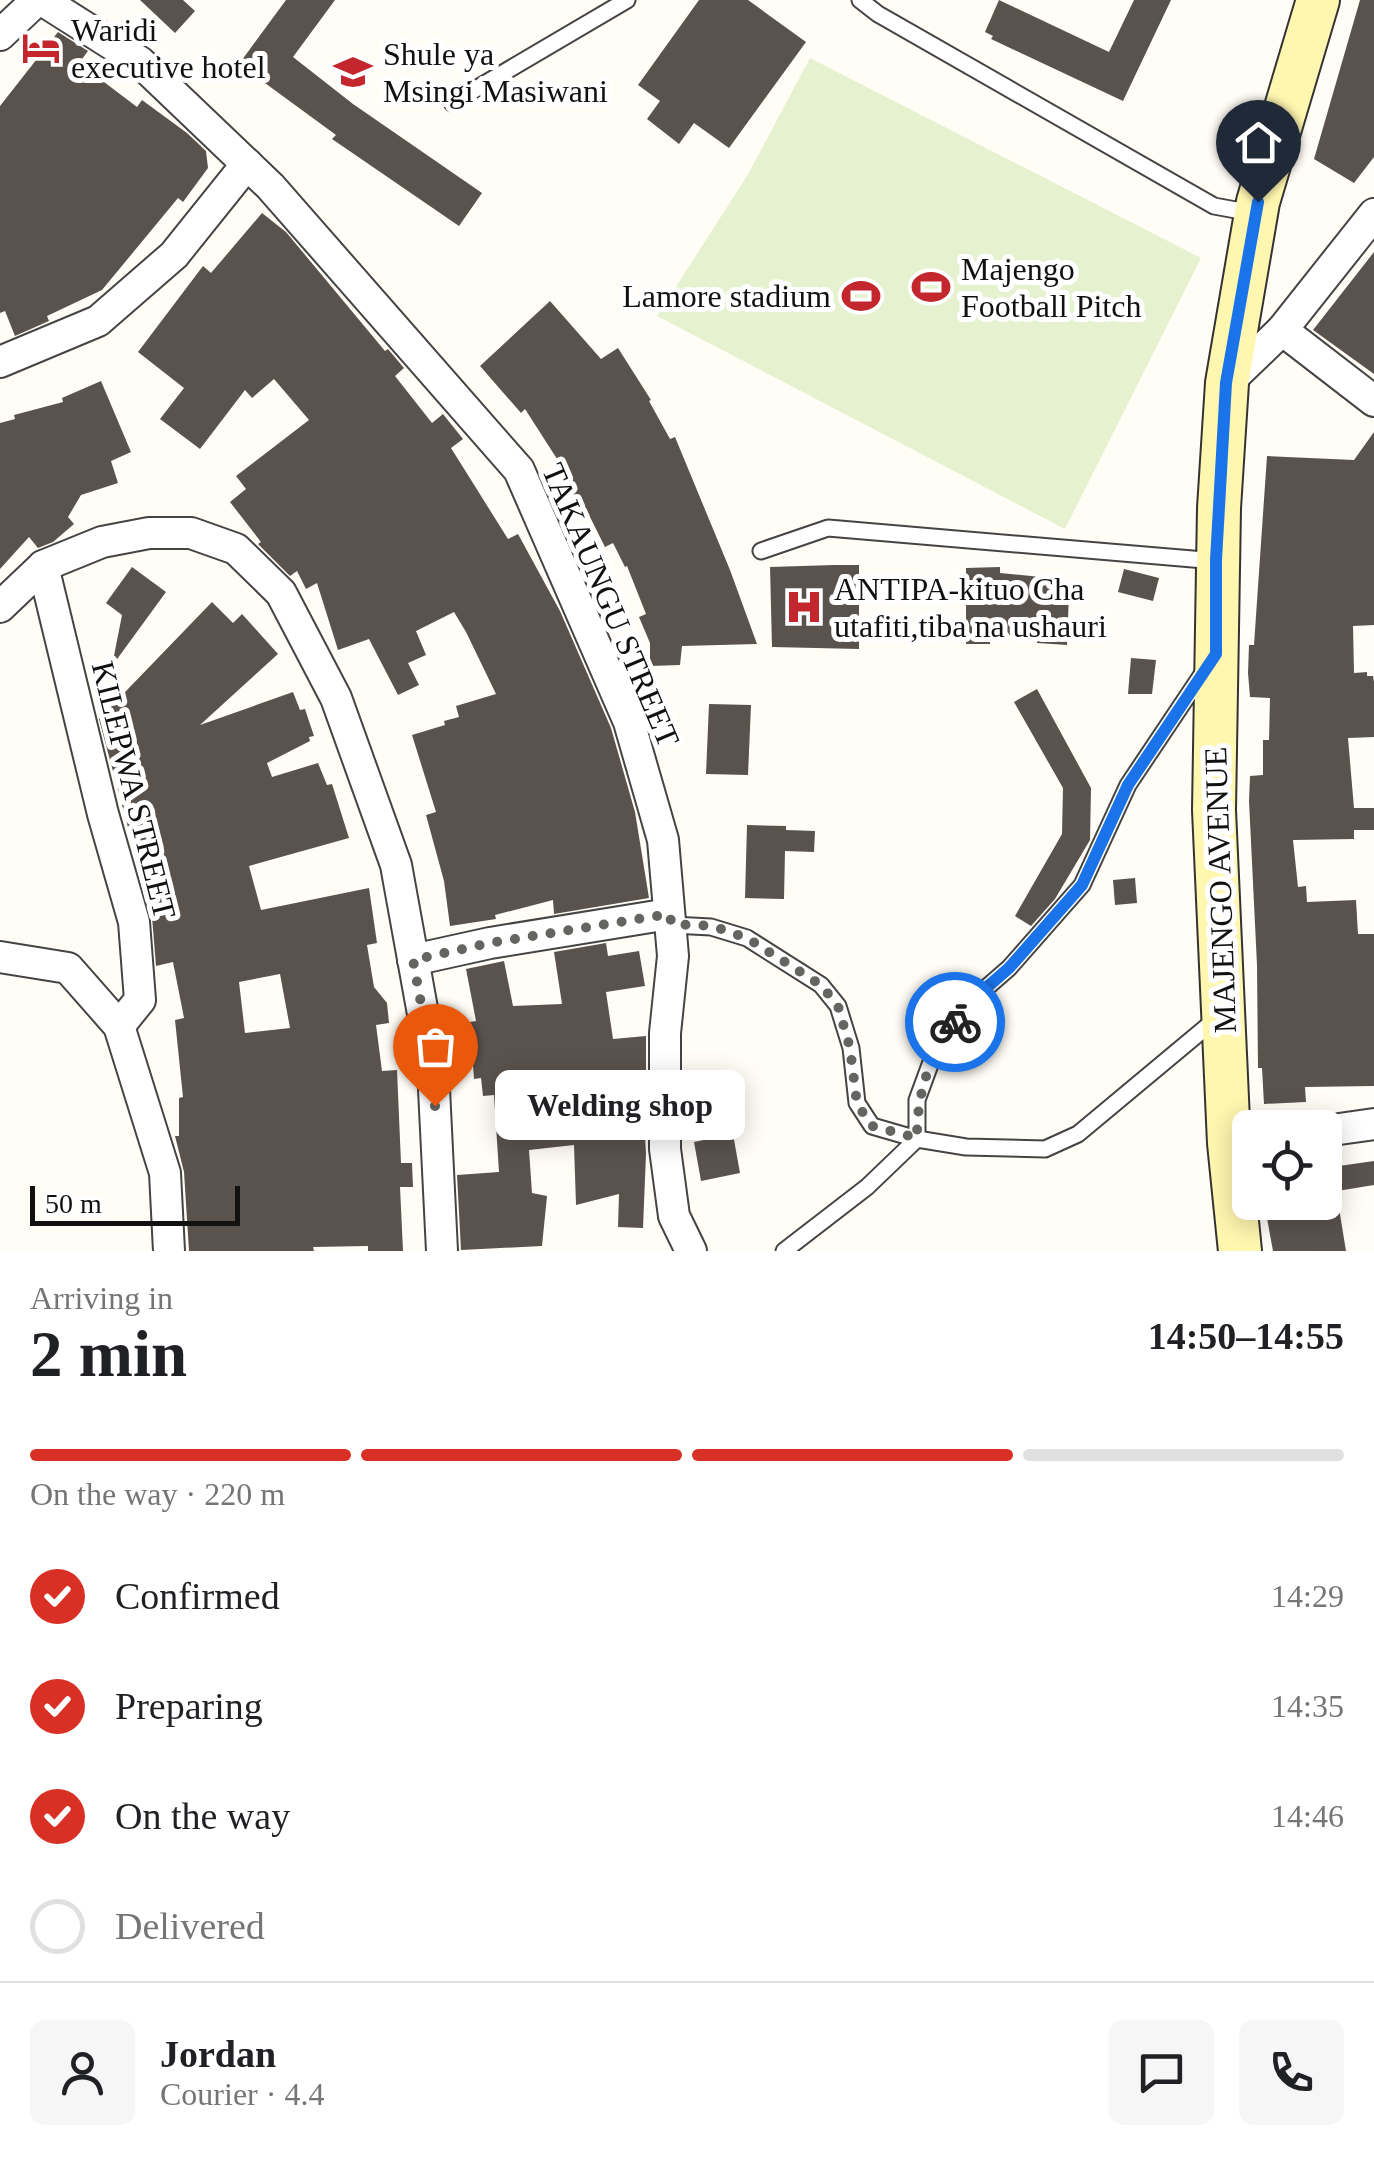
<!DOCTYPE html>
<html lang="en">
<head>
<meta charset="utf-8">
<style>
  body { margin:0; font-family:"Times New Roman",serif; background:#f6f6f6; color:#202124; height:100vh; display:flex; flex-direction:column; font-size:38px; white-space:nowrap }
  * { box-sizing:border-box; margin:0 }
  p { font-size:32px; color:#757577 }
  .icon { flex:none; width:55px; height:55px; fill:none; stroke:currentColor; stroke-width:2; stroke-linecap:round; stroke-linejoin:round }
  .map { position:relative; height:1251px; overflow:hidden }
  .drawer { display:flex; flex-direction:column; background:#fff; flex:1 }
  .drawer>* { flex:none }
  .controls { position:absolute; left:1232px; top:1110px; display:grid; gap:20px }
  .controls a { display:grid; place-items:center; width:110px; height:110px; border-radius:15px; background:#fff; box-shadow:0 5px 25px #0003; font-size:50px }
  .scale { position:absolute; left:30px; bottom:25px; width:210px; box-sizing:border-box; padding-left:10px; border:5px solid #111; border-top:0; font-size:28px; line-height:35px; white-space:nowrap; color:#111; -webkit-text-stroke:8px #fff; paint-order:stroke }
  .pin { position:absolute; display:grid; place-items:center; width:85px; height:85px; color:#fff; margin:-102px -42px; border-radius:50% 50% 50% 0; rotate:-45deg; box-shadow:0 0 10px #0007 }
  .pin .icon { rotate:45deg }
  .courier { position:absolute; display:grid; place-items:center; width:100px; height:100px; margin:-50px; border:8px solid #1a73e8; border-radius:50%; background:#fff; color:#222; box-shadow:0 2px 12px #0007 }
  .bubble { position:absolute; height:70px; border-radius:15px; background:#fff; box-shadow:0 5px 25px #0003; font-size:32px; font-weight:700; line-height:70px; text-align:center }
  .head em { font-style:normal; font-weight:700 }
  .head div { display:flex; flex-direction:column-reverse }
  .head { display:flex; align-items:center; justify-content:space-between; height:170px; padding:0 30px }
  h1 { font-size:65px; font-weight:700; line-height:75px }
  .bar { display:grid; grid-template-columns:repeat(4,1fr); gap:15px 10px; align-content:center; height:120px; padding:0 30px }
  .bar i { height:12px; border-radius:8px; background:#e0e0e0 }
  .bar .active { background:#d93025 }
  .bar p { grid-column:span 4 }
  .line { display:flex; align-items:center; gap:25px; padding:0 30px; border-top:2px solid #e0e0e0 }
  .line div { flex:1 }
  .round { display:grid; place-items:center; flex:none; width:105px; height:105px; border-radius:15px; background:#f6f6f6 }
  ol { padding:0 30px; list-style:none }
  li { display:flex; align-items:center; gap:30px; height:110px }
  li p { margin-inline-start:auto }
  li .icon { padding:10px; border-radius:50%; background:#d93025; color:#fff; stroke-width:4 }
  li:last-child { color:#757577 }
  li i { width:55px; height:55px; border:5px solid #e0e0e0; border-radius:50% }
  .map>svg:first-child { display:block }
  .pitch { fill:#e6f2cf }
  .building { fill:#5a524d; fill-rule:evenodd }
  .lines { fill:none; stroke-linecap:round; stroke-linejoin:round }
  .lane-casing { stroke:#444; stroke-width:19 }
  .street-casing { stroke:#444; stroke-width:34 }
  .secondary-casing { stroke:#333; stroke-width:46 }
  .lane { stroke:#fff; stroke-width:15 }
  .street { stroke:#fff; stroke-width:30 }
  .secondary { stroke:#fff6b0; stroke-width:42 }
  .done { stroke:#646461; stroke-width:10; stroke-dasharray:0 18 }
  .route { stroke:#1a73e8; stroke-width:12 }
  .labels { text-anchor:middle; dominant-baseline:central; stroke-width:10; stroke-linejoin:round; paint-order:stroke }
  .poi-label { font-size:32px; fill:#111; stroke:#fff; text-anchor:start }
  .street-label { font-size:32px; fill:#111; stroke:#fff }
</style>
</head>
<body>
<div class="map">
<svg width="1374" height="1251" viewBox="0 0 1374 1251">
  <rect width="100%" height="100%" fill="#fffdf5"/>
  <!-- pitch -->
  <polygon class="pitch" points="810,58 1201,258 1065,529 657,316 747,176"/>
  <!-- building -->
  <g class="building">
    <polygon points="140,0 183,0 195,11 175,33"/>
    <polygon points="286,0 335,0 293,57 353,104 482,193 459,226 332,139 336,135 239,64"/>
    <polygon points="699,0 748,0 806,42 729,148 694,123 679,144 647,119 660,101 638,85"/>
    <polygon points="999,0 1109,52 1134,0 1171,0 1123,101 991,39 993,36 985,32"/>
    <polygon points="1360,0 1374,0 1374,157 1354,183 1314,159"/>
    <polygon points="58,32 88,51 79,63 137,107 142,100 187,133 206,151 208,168 183,202 178,198 102,290 47,316 49,321 15,336 5,311 0,313 0,106"/>
    <polygon points="262,213 286,232 385,351 388,349 404,368 395,376 432,423 443,414 463,439 451,448 508,539 518,534 560,611 611,728 635,812 649,898 554,914 553,900 495,915 496,919 450,926 444,881 426,815 436,812 412,735 445,725 444,721 459,717 456,706 496,694 466,632 454,612 416,631 426,655 408,663 419,685 398,695 369,639 338,650 317,583 306,589 297,571 290,576 258,544 261,542 230,502 246,489 236,476 309,420 274,379 252,398 245,390 200,449 160,419 184,388 138,352 203,266 211,273"/>
    <polygon points="1374,252 1374,374 1313,330"/>
    <polygon points="550,301 601,359 618,348 651,400 649,401 670,439 675,437 730,570 757,644 682,646 680,665 650,666 650,643 639,617 646,614 627,566 625,567 613,543 605,547 581,499 577,501 557,463 559,462 525,409 521,413 480,366"/>
    <polygon points="101,381 131,452 111,461 118,483 81,495 68,517 74,524 53,542 38,548 29,537 0,569 0,423 15,419 14,415 63,402 62,398"/>
    <polygon points="1374,432 1374,625 1353,626 1354,673 1367,672 1367,676 1373,676 1374,682 1374,737 1348,738 1354,808 1374,808 1374,830 1354,830 1354,839 1293,840 1298,887 1306,886 1307,902 1356,900 1358,934 1374,934 1374,1086 1305,1087 1306,1102 1264,1104 1262,1068 1258,1068 1257,965 1249,801 1250,776 1263,775 1263,740 1269,740 1270,698 1250,697 1248,673 1249,645 1254,645 1267,456 1354,460"/>
    <polygon points="834,565 859,565 859,649 772,647 770,567"/>
    <polygon points="132,567 166,592 112,666 122,615 106,603"/>
    <polygon points="1000,567 1000,573 1061,579 1060,592 1069,593 1067,645 1037,643 1037,636 990,634 990,644 966,644 966,568"/>
    <polygon points="1124,569 1159,578 1153,601 1118,592"/>
    <path d="M212,602L233,623L242,614L278,654L200,725L293,692L300,710L305,709L314,736L309,737L310,741L267,763L272,777L318,763L327,785L332,784L349,838L249,866L261,910L369,888L377,943L367,945L374,987L387,1003L389,1023L376,1025L382,1071L397,1070L401,1163H412L413,1187H400L403,1251H368V1246L313,1247L314,1251H189L184,1172L175,1136H179V1098L183,1097L175,1020L184,1018L173,962L156,966L152,917L99,719ZM280,974L290,1028L245,1033L239,982Z"/>
    <polygon points="1131,658 1156,660 1152,694 1128,694"/>
    <polygon points="1037,689 1091,788 1090,840 1055,899 1031,926 1015,916 1062,834 1063,788 1014,702"/>
    <polygon points="709,704 751,705 748,775 706,774"/>
    <polygon points="747,825 786,826 786,830 815,831 814,852 785,851 784,899 745,898"/>
    <polygon points="1135,878 1137,903 1115,905 1113,880"/>
    <polygon points="606,943 608,956 639,951 645,986 606,992 613,1039 646,1036 646,1081 642,1082 646,1154 643,1228 618,1227 619,1194 576,1205 574,1145 529,1150 532,1193 547,1196 542,1246 461,1250 457,1175 499,1172 494,1095 483,1096 481,1078 474,1079 470,1022 476,1021 466,969 504,961 513,1006 562,1004 554,952"/>
    <polygon points="733,1134 740,1173 701,1181 694,1142"/>
    <polygon points="1374,1161 1374,1185 1325,1193 1325,1168"/>
    <polygon points="1264,1202 1338,1202 1346,1251 1273,1251"/>
  </g>
  <g class="lines">
    <!-- lane casing -->
    <g class="lane-casing">
      <g id="lane">
        <polyline points="860,0 878,14 1214,206 1236,210 1254,204"/>
        <polyline points="452,103 627,0"/>
        <polyline points="761,551 828,528 1216,561"/>
        <polyline points="672,925 711,927 747,938 821,985 838,1006 851,1048 857,1103 872,1126 917,1139 966,1147 1045,1149 1078,1134 1216,1019"/>
        <polyline points="784,1251 867,1187 917,1139 917,1100 938,1043 970,1002 1009,968 1082,885 1128,785 1205,670"/>
      </g>
    </g>
    <!-- street casing -->
    <g class="street-casing">
      <g id="street">
        <polyline points="42,0 140,62 270,186 519,470 629,722 663,840 673,956 665,1033 665,1149 674,1216 691,1251"/>
        <polyline points="0,35 37,0"/>
        <polyline points="1282,330 1374,401"/>
        <polyline points="0,362 98,321 174,255 247,164"/>
        <polyline points="1227,383 1282,330 1374,214"/>
        <polyline points="43,566 103,814 134,922 140,1000 119,1026"/>
        <polyline points="0,607 43,566 102,542 149,533 191,533 236,549 281,593 336,698 396,865 433,1069 442,1251"/>
        <polyline points="0,957 68,968 119,1026 165,1173 169,1251"/>
        <polyline points="413,960 490,943 669,914"/>
        <polyline points="1325,1131 1374,1124"/>
      </g>
    </g>
    <!-- secondary casing -->
    <g class="secondary-casing">
      <polyline id="secondary" points="1240,1251 1229,1143 1214,810 1219,508 1227,383 1258,202 1318,0"/>
    </g>
    <!-- lane -->
    <use href="#lane" class="lane"/>
    <!-- street -->
    <use href="#street" class="street"/>
    <!-- secondary -->
    <use href="#secondary" class="secondary"/>
  </g>
  <g class="lines">
    <!-- done -->
    <path class="done" d="M435,1106L433,1069L413,960L490,943L669,914L672,924L712,926L747,938L821,985L838,1006L850,1048L857,1104L872,1126L917,1138C917,1095 928,1057 955,1022"/>
    <!-- route -->
    <polyline class="route" points="955,1022 970,1002 1009,968 1082,885 1128,785 1216,654 1216,560 1226,383 1258,202"/>
  </g>
  <!-- icons -->
  <defs>
    <g id="hotel-bare" transform="scale(3)"><path d="M-6-4.5h1.5V1H6V5H4.5V3h-9V5H-6ZM-4 0a1.8 1.8 0 1 1 3.6 0ZM.5 0V-2.5h3Q6-2.5 6 0Z" fill="#c4262e" stroke="#fff" stroke-width="2.5" paint-order="stroke"/></g>
    <g id="school-bare" transform="scale(3)"><path d="M0-5L7-2L0 1L-7-2ZM-4 1L0 2.5L4 1V4Q0 6-4 4Z" fill="#c4262e" stroke="#fff" stroke-width="2.5" paint-order="stroke"/></g>
    <g id="stadium-bare" transform="scale(3)"><path d="M0-5a6.5 5 0 1 0 0 10a6.5 5 0 1 0 0-10ZM-3.5-1.8h7v3.6h-7Z" fill="#c4262e" stroke="#fff" stroke-width="2.5" paint-order="stroke"/></g>
    <g id="hospital-bare" transform="scale(3)"><path d="M-5-5h3v3.5h4V-5h3V5h-3V1.5h-4V5h-3Z" fill="#c4262e" stroke="#fff" stroke-width="2.5" paint-order="stroke"/></g>
  </defs>
  <g fill-rule="evenodd">
    <use href="#hotel-bare" x="41" y="48"/>
    <use href="#school-bare" x="353" y="72"/>
    <use href="#stadium-bare" x="931" y="287"/>
    <use href="#stadium-bare" x="861" y="296"/>
    <use href="#hospital-bare" x="804" y="607"/>
  </g>
  <g class="labels">
    <!-- poi labels -->
    <g class="poi-label">
      <text x="71" y="30">Waridi<tspan x="71" dy="37">executive hotel</tspan></text>
      <text x="383" y="54">Shule ya<tspan x="383" dy="37">Msingi Masiwani</tspan></text>
      <text x="961" y="269">Majengo<tspan x="961" dy="37">Football Pitch</tspan></text>
      <text x="831" y="296" text-anchor="end">Lamore stadium</text>
      <text x="834" y="589">ANTIPA-kituo Cha<tspan x="834" dy="37">utafiti,tiba na ushauri</tspan></text>
    </g>
    <!-- street labels -->
    <g class="street-label">
      <text transform="translate(611 605) rotate(67)">TAKAUNGU STREET</text>
      <text transform="translate(134 790) rotate(76)">KILEPWA STREET</text>
      <text transform="translate(1220 890) rotate(-92)">MAJENGO AVENUE</text>
    </g>
  </g>
</svg>
<div class="controls">
<a><svg class="icon" aria-label="locate" viewBox="0 0 24 24"><circle cx="12" cy="12" r="6"/><path d="M12 2v4M12 18v4M2 12h4M18 12h4"/></svg></a>
</div>
<div class="scale">50 m</div>
<div class="pin" style="left:435px;top:1106px;background:#ea580c"><svg class="icon" aria-label="bag" viewBox="0 0 24 24"><path d="M5 8h14l-1 12H6zM9 8a3 3 0 0 1 6 0"/></svg></div>
<div class="pin" style="left:1258px;top:202px;background:#1f2937"><svg class="icon" aria-label="home" viewBox="0 0 24 24"><path d="M3 11l9-7 9 7M6 9v11h12V9"/></svg></div>
<div class="courier" style="left:955px;top:1022px"><svg class="icon" aria-label="bike" viewBox="0 0 24 24"><circle cx="6" cy="16" r="4"/><circle cx="18" cy="16" r="4"/><path d="M6 16l4-8h5l3 8M10 8l3 8H6M13 5h3"/></svg></div>
<div class="bubble" style="left:495px;top:1070px;width:250px">Welding shop</div>
</div>
<section class="drawer">
<div class="head"><div><h1>2 min</h1><p>Arriving in</p></div><em>14:50–14:55</em></div>
<div class="bar"><i class="active"></i><i class="active"></i><i class="active"></i><i></i><p>On the way · 220 m</p></div>
<ol>
<li><svg class="icon" aria-label="check" viewBox="0 0 24 24"><path d="M5 12l5 5 9-10"/></svg>Confirmed<p>14:29</p></li>
<li><svg class="icon" aria-label="check" viewBox="0 0 24 24"><path d="M5 12l5 5 9-10"/></svg>Preparing<p>14:35</p></li>
<li><svg class="icon" aria-label="check" viewBox="0 0 24 24"><path d="M5 12l5 5 9-10"/></svg>On the way<p>14:46</p></li>
<li><i></i>Delivered</li>
</ol>
<div class="line" style="height:180px"><a class="round"><svg class="icon" aria-label="person" viewBox="0 0 24 24"><circle cx="12" cy="8" r="4"/><path d="M4 21q1-7 8-7t8 7"/></svg></a><div><b>Jordan</b><p>Courier · 4.4</p></div><a class="round"><svg class="icon" aria-label="chat" viewBox="0 0 24 24"><path d="M4 5h16v11H9l-5 4z"/></svg></a><a class="round"><svg class="icon" aria-label="phone" viewBox="0 0 24 24"><path d="M5 4h4l2 5-3 2q2 4 5 5l2-3 5 2v4C11 20 4 13 5 4z"/></svg></a></div>
</section>
</body>
</html>
